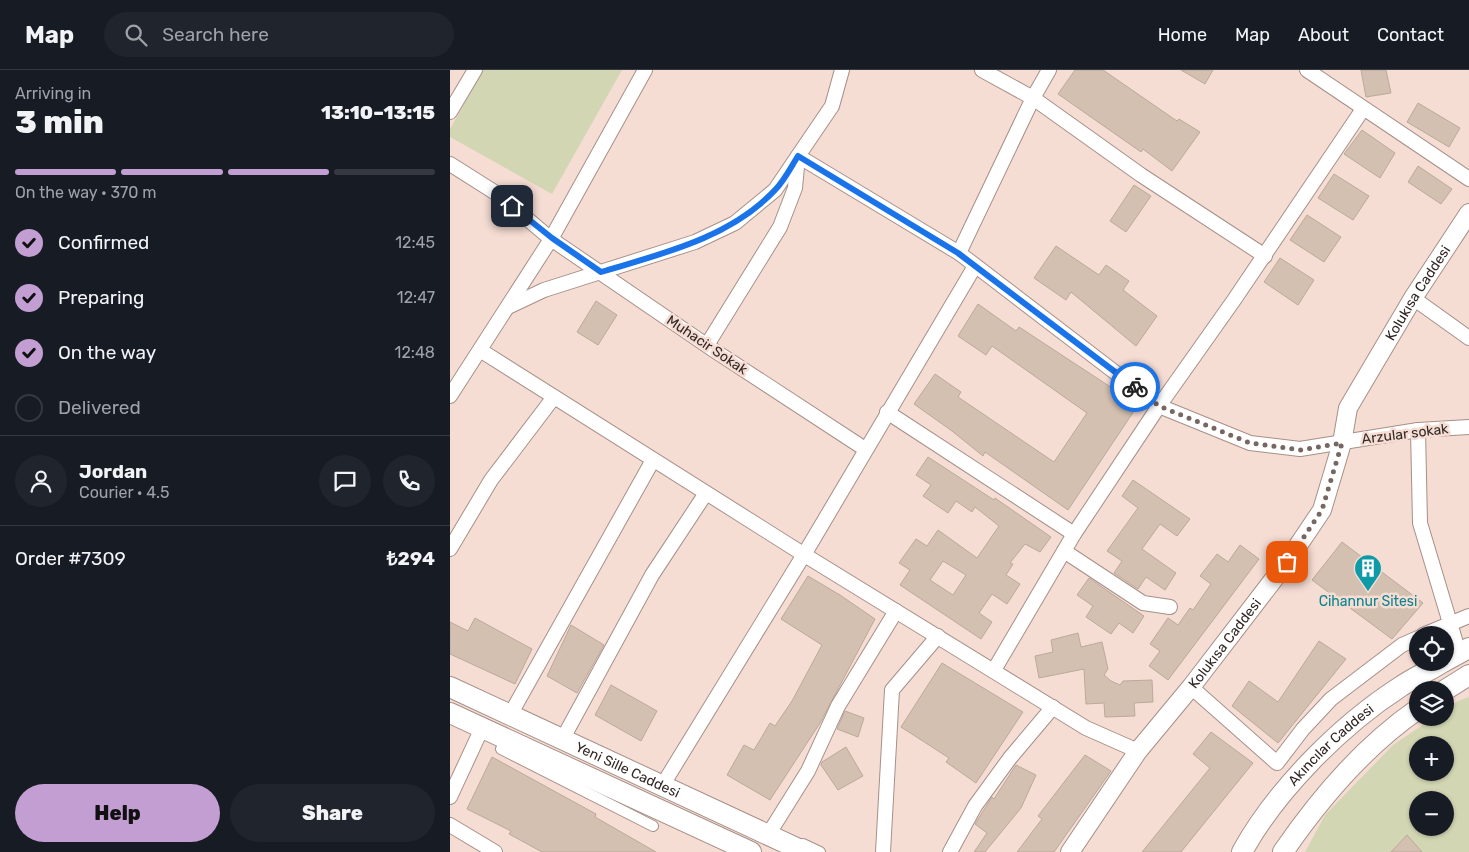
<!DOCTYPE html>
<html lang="en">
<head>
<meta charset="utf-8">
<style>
  body { margin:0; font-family:Rubik,sans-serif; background:#20242c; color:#f1f3f6; height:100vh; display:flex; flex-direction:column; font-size:19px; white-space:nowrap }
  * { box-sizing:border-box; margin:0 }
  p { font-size:16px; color:#9ea1a6 }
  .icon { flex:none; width:28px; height:28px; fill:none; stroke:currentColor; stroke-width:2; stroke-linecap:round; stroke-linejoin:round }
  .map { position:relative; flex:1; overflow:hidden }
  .panel { display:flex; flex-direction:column; background:#171b24; width:450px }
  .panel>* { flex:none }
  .buttons { position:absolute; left:959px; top:556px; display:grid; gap:10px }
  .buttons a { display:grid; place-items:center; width:45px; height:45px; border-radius:50%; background:#171b24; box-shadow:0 1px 4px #0004; font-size:25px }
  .pin { position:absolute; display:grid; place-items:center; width:42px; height:42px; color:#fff; margin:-21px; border-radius:10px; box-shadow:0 2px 8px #0006 }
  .courier { position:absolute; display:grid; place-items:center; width:50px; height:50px; margin:-25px; border:4px solid #1a73e8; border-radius:50%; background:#fff; color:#222; box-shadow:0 1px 6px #0007 }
  .overview em { font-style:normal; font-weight:800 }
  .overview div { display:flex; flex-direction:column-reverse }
  .overview { display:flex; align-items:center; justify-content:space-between; height:85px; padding:0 15px }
  h1 { font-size:32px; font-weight:800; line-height:38px }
  .bar { display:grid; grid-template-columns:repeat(4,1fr); gap:8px 5px; align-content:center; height:60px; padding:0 15px }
  .bar i { height:6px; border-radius:4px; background:#363941 }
  .bar .selected { background:#c29ed2 }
  .bar p { grid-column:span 4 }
  .line { display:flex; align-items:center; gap:12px; padding:0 15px; border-top:1px solid #363941 }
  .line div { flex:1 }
  .round { display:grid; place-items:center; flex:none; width:52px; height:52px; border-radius:26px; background:#20242c }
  ol { padding:0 15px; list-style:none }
  li { display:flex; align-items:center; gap:15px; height:55px }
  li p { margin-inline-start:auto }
  li .icon { padding:5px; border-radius:50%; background:#c29ed2; color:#111; stroke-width:4 }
  li:last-child { color:#9ea1a6 }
  li i { width:28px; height:28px; border:2px solid #363941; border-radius:50% }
  .action { display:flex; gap:10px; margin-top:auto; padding:10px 15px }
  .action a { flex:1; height:58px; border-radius:30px; background:#c29ed2; color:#111; font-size:20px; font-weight:800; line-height:58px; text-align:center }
  .action a+a { background:#20242c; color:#f1f3f6 }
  header { display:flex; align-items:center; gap:30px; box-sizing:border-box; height:70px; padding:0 25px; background:#171b24; border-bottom:1px solid #363941 }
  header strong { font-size:24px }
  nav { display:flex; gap:28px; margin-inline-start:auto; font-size:18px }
  .search { width:350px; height:45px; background:#20242c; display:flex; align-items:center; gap:12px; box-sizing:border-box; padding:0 18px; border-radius:28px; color:#9ea1a6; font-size:19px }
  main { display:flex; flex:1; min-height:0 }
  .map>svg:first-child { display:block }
  .green { fill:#d3d6b3; fill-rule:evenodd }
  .building { fill:#d3c0b0; stroke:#bba99a; fill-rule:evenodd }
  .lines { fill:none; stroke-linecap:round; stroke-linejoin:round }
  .pedestrian-casing { stroke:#a69087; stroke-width:12 }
  .minor-casing { stroke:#a69087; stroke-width:16 }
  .tertiary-casing { stroke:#a69087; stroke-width:20 }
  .secondary-casing { stroke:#a69087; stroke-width:22 }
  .pedestrian { stroke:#fff; stroke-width:10 }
  .minor { stroke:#fff; stroke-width:14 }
  .tertiary { stroke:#fff; stroke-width:18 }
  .secondary { stroke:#fff; stroke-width:20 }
  .done { stroke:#766762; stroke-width:5; stroke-dasharray:0 9 }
  .route { stroke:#1a73e8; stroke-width:6 }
  .labels { text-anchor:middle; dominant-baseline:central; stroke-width:5; stroke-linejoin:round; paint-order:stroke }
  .street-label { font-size:14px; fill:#312825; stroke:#f6ddd4 }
  .culture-label { font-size:14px; fill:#0d838f; stroke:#f6ddd4 }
</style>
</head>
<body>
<header>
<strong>Map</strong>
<div class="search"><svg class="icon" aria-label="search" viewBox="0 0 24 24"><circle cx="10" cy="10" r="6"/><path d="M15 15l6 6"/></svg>Search here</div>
<nav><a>Home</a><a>Map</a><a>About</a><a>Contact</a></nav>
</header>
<main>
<section class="panel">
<div class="overview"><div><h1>3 min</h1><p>Arriving in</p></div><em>13:10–13:15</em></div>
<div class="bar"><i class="selected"></i><i class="selected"></i><i class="selected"></i><i></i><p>On the way · 370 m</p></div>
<ol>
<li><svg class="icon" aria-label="check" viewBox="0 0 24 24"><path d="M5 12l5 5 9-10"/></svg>Confirmed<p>12:45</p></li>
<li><svg class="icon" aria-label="check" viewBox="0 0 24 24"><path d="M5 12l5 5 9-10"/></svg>Preparing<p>12:47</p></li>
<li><svg class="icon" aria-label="check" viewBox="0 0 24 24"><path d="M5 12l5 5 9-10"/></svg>On the way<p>12:48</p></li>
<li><i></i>Delivered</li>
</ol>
<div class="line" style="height:90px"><a class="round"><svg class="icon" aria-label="person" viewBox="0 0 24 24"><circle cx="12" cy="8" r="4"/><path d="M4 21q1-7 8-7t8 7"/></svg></a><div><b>Jordan</b><p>Courier · 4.5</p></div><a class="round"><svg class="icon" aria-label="chat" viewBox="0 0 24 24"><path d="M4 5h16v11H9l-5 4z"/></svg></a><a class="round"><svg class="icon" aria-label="phone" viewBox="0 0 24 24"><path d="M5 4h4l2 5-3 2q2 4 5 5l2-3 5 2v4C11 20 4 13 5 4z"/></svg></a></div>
<div class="line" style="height:65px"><div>Order #7309</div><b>₺294</b></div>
<div class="action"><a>Help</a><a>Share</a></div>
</section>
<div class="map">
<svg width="1019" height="782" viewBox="0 0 1019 782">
  <rect width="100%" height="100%" fill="#f6ddd4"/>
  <!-- green -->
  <g class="green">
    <polygon points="33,0 172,0 102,124 0,67 0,59"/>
    <path d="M1019,627V782H855L875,745L943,675L983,648H995V640L1008,631ZM968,675H995V702H968ZM968,730H995V758H968Z"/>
  </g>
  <!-- building -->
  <g class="building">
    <polygon points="625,0 653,0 727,51 729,49 750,62 722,101 693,79 691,82 608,24"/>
    <polygon points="731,0 763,0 755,14"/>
    <polygon points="911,0 936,0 941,23 916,27"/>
    <polygon points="968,33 1010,58 999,77 957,52"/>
    <polygon points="912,60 945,83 930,108 894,84"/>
    <polygon points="968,96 1002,119 991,134 958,112"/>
    <polygon points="884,104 919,126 903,150 868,128"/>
    <polygon points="684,115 701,126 676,162 660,151"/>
    <polygon points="857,145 891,167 874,192 840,170"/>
    <polygon points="606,176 649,205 656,195 679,211 673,220 707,246 686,276 621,222 616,230 584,208"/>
    <polygon points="830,188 864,210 848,235 814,212"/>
    <polygon points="146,231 167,245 148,275 127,262"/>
    <polygon points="528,234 566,261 569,257 688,335 618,440 535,382 533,386 502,361 464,334 485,304 511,322 508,327 604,392 637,343 542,276 536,285 508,266"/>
    <path d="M478,387L544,430L545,428L601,467L590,482L575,474L560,493L563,494L556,505L570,514L557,534L542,524L529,543L542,552L531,569L450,515L460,500L449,493L466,469L477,476L488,460L527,488L549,456L525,437L522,442L506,431L498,443L473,426L481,415L466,405ZM493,491L516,505L503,525L480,510Z"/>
    <polygon points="683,410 740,449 727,466 710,454 692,479 726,503 715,520 696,507 688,519 664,503 672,491 657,481 688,438 672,426"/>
    <polygon points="892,472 973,533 942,569 862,510"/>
    <polygon points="790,475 809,489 718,610 699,596 710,581 700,574 718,548 728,555 740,538 743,540 761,514 750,506 767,484 778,492"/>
    <polygon points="358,506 390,525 425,549 370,653 320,730 277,705 294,675 304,680 320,653 325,656 342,631 372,575 331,549"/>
    <polygon points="639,508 694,546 683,563 669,553 661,564 636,547 643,536 627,525"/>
    <polygon points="25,548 82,579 65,614 0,584 0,552 18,561"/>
    <polygon points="121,555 154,575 127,623 97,606"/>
    <polygon points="628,563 631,577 652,572 658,599 654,605 661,611 670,615 673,611 702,610 703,632 684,633 685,646 655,647 654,633 636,634 634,599 589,608 585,586 603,582 601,570"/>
    <polygon points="869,571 896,589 828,673 782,636 799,611 828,632"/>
    <polygon points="492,593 573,642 526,713 496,692 499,688 451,657"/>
    <polygon points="161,615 207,641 191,671 145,645"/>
    <polygon points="395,641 414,648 408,667 387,659"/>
    <polygon points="761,662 803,693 731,782 692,782 760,698 743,684"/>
    <polygon points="396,677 413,706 388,720 371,695 372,692"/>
    <polygon points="635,685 661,701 604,782 567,782 592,749 588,746"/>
    <polygon points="42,687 146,744 145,747 206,782 92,782 59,764 61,761 17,739"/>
    <polygon points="566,695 586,705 571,738 535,782 524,782 537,763 525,754 542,727 544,729"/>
    <polygon points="957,765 972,782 941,782"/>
  </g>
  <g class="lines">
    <!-- pedestrian casing -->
    <g class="pedestrian-casing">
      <g id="pedestrian">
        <polyline points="51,679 203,756"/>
        <polyline points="353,774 370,782"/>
      </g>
    </g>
    <!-- minor casing -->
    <g class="minor-casing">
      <g id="minor">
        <polyline points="532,0 583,28 691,105 815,186"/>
        <polyline points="857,0 1019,109"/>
        <polyline points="0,42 25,0"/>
        <polyline points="0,94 49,125 101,169 265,281 415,379"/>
        <polyline points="509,183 583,28 599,0"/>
        <polyline points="963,228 1019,268"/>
        <polyline points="58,237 94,220 245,172 285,153 325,120 348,86 509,183 709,336 800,373 850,379 968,360 1019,357"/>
        <polyline points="257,275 330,157 345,118 348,86 382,36 392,0"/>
        <polyline points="30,280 353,484 636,658 688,681"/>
        <polyline points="0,326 101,169 195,0"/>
        <polyline points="437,342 624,464"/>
        <polyline points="968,360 970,453 1009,583"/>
        <polyline points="0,479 41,410 104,327"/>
        <polyline points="614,481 693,533 720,537"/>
        <polyline points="973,565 1019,546"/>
        <polyline points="544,600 624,464 709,336 784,230 913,39"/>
        <polyline points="741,617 827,693 853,659 881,629 952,575 968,568"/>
        <polyline points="60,645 203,390"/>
        <polyline points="112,670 202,505 256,423"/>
        <polyline points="212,716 358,478 525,196"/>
        <polyline points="0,727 32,658"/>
        <polyline points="0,755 45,782"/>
        <polyline points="318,765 358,701 388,636 446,541"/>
        <polyline points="433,782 442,620 488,566"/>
        <polyline points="500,782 525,736 560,688 603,637"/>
      </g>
    </g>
    <!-- tertiary casing -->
    <g class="tertiary-casing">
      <g id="tertiary">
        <path id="s1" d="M620,782L688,681L741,617L837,492L872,440L892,373L898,338L963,228L1019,143"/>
      </g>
    </g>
    <!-- secondary casing -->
    <g class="secondary-casing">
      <g id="secondary">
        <polyline points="995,591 1019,578"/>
        <path id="s2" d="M0,617L355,782"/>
        <polyline points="995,620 1019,605"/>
        <polyline points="0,643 301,782"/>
        <path id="s3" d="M792,782C826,720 891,655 950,617C963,608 979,601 993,592"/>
        <path d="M833,782C870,728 913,677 968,639"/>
      </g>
    </g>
    <!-- pedestrian -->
    <use href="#pedestrian" class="pedestrian"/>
    <!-- minor -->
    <use href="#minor" class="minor"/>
    <!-- tertiary -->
    <use href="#tertiary" class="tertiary"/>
    <!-- secondary -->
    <use href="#secondary" class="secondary"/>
  </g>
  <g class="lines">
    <!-- done -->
    <polyline class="done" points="685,317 709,336 800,373 850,380 892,373 872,440 837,492"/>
    <!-- route -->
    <path class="route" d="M62,136L102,168L151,202C211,184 280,168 325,120C334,111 341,97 348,86L508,183L685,317"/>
  </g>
  <!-- icons -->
  <defs>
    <g id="building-pin" transform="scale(1.4375)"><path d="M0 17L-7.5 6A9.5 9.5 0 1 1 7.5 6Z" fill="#0f9aa8" stroke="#f6ddd4"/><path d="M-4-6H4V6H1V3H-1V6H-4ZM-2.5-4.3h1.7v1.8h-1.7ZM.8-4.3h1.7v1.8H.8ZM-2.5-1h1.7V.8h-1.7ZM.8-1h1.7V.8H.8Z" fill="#fff"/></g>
  </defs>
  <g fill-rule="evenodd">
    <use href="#building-pin" x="918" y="498"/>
  </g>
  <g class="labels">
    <!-- street labels -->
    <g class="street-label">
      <text stroke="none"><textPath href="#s1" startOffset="665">Kolukısa Caddesi</textPath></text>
      <text transform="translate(257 275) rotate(34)">Muhacir Sokak</text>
      <text transform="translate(955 364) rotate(-7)">Arzular sokak</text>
      <text stroke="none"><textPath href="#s1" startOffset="260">Kolukısa Caddesi</textPath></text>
      <text stroke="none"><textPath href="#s3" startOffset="140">Akıncılar Caddesi</textPath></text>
      <text stroke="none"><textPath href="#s2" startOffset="196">Yeni Sille Caddesi</textPath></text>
    </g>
    <!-- culture labels -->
    <g class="culture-label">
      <text x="918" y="531">Cihannur Sitesi</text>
    </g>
  </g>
</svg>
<div class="buttons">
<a><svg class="icon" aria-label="locate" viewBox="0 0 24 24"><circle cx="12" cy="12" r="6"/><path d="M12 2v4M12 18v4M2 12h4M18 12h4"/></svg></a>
<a><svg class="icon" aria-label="layers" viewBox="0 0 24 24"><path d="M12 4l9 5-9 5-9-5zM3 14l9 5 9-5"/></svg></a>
<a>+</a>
<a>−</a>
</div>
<div class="pin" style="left:837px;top:492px;background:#ea580c"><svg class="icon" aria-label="bag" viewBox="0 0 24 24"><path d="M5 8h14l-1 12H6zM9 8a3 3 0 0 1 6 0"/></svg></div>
<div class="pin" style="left:62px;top:136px;background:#1f2937"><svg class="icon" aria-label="home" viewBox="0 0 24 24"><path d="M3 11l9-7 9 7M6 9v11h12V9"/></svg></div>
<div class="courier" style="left:685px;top:317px"><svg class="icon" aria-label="bike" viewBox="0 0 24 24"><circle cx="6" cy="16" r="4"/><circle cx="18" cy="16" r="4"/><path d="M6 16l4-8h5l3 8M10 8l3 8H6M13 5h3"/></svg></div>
</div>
</main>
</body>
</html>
